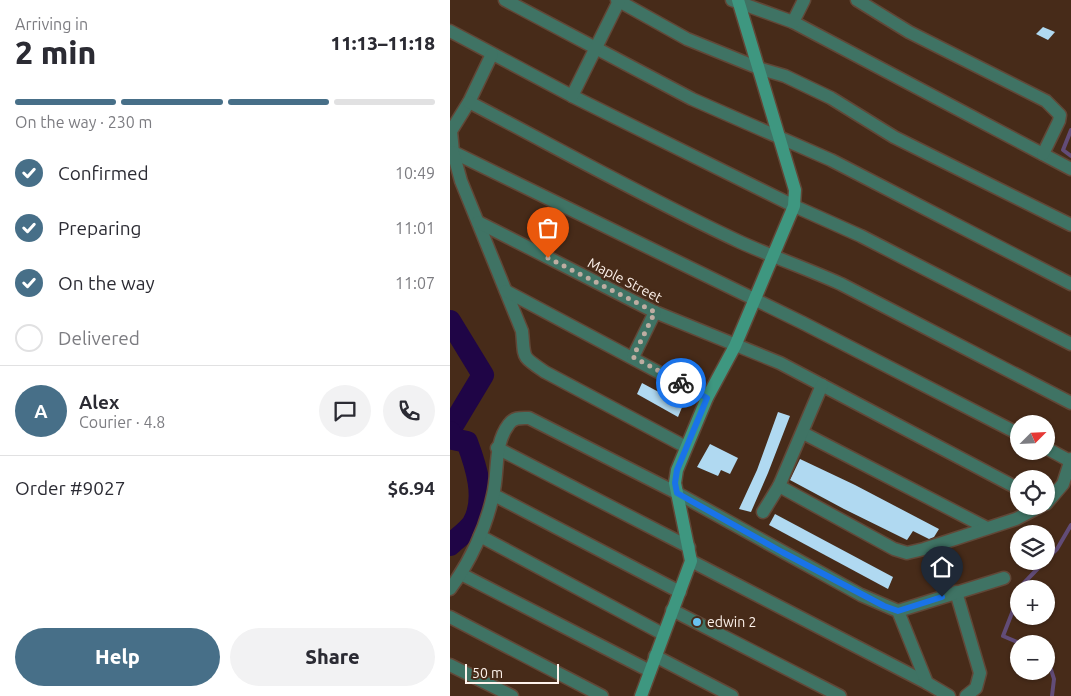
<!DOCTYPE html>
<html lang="en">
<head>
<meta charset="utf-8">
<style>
  body { margin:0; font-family:Ubuntu,sans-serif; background:#f2f2f3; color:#2b2b33; height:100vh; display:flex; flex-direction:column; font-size:19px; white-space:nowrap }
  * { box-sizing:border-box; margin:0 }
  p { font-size:16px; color:#7c7c81 }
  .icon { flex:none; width:28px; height:28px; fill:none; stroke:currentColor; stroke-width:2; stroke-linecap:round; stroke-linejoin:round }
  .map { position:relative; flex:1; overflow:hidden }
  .details { display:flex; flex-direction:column; background:#fff; width:450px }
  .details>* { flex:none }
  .needle { width:32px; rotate:66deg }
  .tools { position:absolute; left:560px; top:415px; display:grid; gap:10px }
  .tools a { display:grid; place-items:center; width:45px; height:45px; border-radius:50%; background:#fff; box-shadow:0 1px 4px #0004; font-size:25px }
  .scale { position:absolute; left:15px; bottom:12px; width:94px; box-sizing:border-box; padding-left:5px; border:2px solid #fef3ec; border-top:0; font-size:14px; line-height:18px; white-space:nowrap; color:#fef3ec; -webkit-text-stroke:4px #472b19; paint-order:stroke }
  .pin { position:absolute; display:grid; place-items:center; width:42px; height:42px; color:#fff; margin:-51px -21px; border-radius:50% 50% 50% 0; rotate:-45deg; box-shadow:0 0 5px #0007 }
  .pin .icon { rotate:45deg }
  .courier { position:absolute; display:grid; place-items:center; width:50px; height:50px; margin:-25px; border:4px solid #1a73e8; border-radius:50%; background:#fff; color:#222; box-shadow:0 1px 6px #0007 }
  .headline em { font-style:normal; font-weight:800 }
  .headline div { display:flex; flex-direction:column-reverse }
  .headline { display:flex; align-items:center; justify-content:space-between; height:85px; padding:0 15px }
  h1 { font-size:32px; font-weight:800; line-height:38px }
  .bar { display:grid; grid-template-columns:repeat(4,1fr); gap:8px 5px; align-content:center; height:60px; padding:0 15px }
  .bar i { height:6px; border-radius:4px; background:#e1e1e2 }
  .bar .on { background:#476f88 }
  .bar p { grid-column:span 4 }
  .line { display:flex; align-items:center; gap:12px; padding:0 15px; border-top:1px solid #e1e1e2 }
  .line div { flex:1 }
  .round { display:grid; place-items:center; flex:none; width:52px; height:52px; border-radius:26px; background:#f2f2f3 }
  ol { padding:0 15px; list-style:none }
  li { display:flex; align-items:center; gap:15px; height:55px }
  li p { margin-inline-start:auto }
  li .icon { padding:5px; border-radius:50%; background:#476f88; color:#fff; stroke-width:4 }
  li:last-child { color:#7c7c81 }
  li i { width:28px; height:28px; border:2px solid #e1e1e2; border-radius:50% }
  .cta { display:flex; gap:10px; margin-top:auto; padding:10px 15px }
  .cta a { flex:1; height:58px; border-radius:30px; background:#476f88; color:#fff; font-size:20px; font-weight:800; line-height:58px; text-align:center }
  .cta a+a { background:#f2f2f3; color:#2b2b33 }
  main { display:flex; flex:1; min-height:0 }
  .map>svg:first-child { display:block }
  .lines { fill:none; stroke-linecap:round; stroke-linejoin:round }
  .stream { stroke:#624c78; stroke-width:4 }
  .river { stroke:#1f0546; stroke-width:22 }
  .building { fill:#b0d9f1 }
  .street-casing { stroke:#614737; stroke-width:15 }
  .secondary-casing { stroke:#614737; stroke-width:15 }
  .street { stroke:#3f7364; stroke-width:12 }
  .secondary { stroke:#3e9780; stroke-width:12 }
  .done { stroke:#beada2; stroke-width:5; stroke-dasharray:0 9 }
  .route { stroke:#1a73e8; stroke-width:6 }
  .poi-dot { fill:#6ac3f1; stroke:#472b19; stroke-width:2 }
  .labels { text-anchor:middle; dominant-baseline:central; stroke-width:5; stroke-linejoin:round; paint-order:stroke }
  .street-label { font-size:14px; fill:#fef3ec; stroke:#472b19 }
  .poi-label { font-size:14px; fill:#fef3ec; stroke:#472b19; text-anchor:start }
</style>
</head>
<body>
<main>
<section class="details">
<div class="headline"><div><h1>2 min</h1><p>Arriving in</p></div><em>11:13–11:18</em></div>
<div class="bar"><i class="on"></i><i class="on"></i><i class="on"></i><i></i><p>On the way · 230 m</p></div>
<ol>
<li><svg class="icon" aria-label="check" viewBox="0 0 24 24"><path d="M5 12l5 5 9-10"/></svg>Confirmed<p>10:49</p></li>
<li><svg class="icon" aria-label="check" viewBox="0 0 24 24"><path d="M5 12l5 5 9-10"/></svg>Preparing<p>11:01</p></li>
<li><svg class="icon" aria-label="check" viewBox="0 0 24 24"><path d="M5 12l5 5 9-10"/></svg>On the way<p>11:07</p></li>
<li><i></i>Delivered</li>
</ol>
<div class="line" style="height:90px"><b class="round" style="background:#476f88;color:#fff">A</b><div><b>Alex</b><p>Courier · 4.8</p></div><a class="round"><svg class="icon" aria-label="chat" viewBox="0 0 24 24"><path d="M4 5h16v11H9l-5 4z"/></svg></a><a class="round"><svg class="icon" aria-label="phone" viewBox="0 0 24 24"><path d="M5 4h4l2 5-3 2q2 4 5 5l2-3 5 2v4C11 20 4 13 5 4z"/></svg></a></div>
<div class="line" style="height:65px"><div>Order #9027</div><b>$6.94</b></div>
<div class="cta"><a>Help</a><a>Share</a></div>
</section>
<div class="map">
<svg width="621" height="696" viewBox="0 0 621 696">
  <rect width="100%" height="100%" fill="#472b19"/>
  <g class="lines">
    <!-- stream -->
    <g class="stream">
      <polyline points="621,130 613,150 621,156"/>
      <polyline points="596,560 607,549 621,525"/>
      <polyline points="571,589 573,584 595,561"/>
      <polyline points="569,595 553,636 572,644"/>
      <polyline points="596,654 604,679 602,696"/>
    </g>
    <!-- river -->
    <g class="river">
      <polyline points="0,321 33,375 0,430"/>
      <path d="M0,432L3,439L17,442C26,466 37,499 23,523C18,531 7,538 0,545"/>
    </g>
  </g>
  <!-- building -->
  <g class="building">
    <polygon points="593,27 605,32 598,40 586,34"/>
    <polygon points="192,383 233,405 228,417 187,394"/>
    <polygon points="328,412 340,416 318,473 301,512 289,509 307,470"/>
    <polygon points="260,444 288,458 280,474 271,470 268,476 247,467"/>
    <polygon points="350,459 405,485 489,529 484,537 479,539 463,531 457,540 394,509 340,480"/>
    <polygon points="325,514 443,577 438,589 319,525"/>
  </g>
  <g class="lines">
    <!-- street casing -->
    <g class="street-casing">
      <g id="street">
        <polyline points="55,0 242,99 381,160 621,284"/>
        <polyline points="167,0 237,39 311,69 335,76 381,98 444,137 621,225"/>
        <polyline points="282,0 343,22 621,169"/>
        <polyline points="407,0 459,32 596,101 610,115 609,121 593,154"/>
        <polyline points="343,22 354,0"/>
        <polyline points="0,31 122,96 344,206 411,236 621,344"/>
        <polyline points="42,54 19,102 1,131 3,152 353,323 569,434"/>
        <polyline points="122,96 169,1"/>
        <path d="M19,102C109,149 198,199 290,242C323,257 358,269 391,284L621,403"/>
        <path d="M3,152L11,181L72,331C75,359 70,355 95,372L236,447"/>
        <polyline points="28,222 205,312 330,363 569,489"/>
        <polyline points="56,291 257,398"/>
        <polyline points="183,357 205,312"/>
        <polyline points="353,433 537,528"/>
        <polyline points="47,448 239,547"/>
        <polyline points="596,448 620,461"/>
        <polyline points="329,486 444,549 457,553 474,549 566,519 591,506"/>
        <polyline points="44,495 230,592"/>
        <polyline points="596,504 613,484 621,459"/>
        <polyline points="313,512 329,486 372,385"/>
        <polyline points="30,536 213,634"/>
        <polyline points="241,561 477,683"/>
        <polyline points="11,574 200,671"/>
        <path d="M0,589C20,562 36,528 43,495C49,471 43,445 59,424C64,417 71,418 79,418L227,493L411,595L448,611L477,683L499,696"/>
        <polyline points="506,592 530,673 526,688 516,696"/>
        <polyline points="222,610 390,696"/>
        <polyline points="448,611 554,578"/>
        <polyline points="0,617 152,696"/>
        <polyline points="205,656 282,696"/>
        <polyline points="0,665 62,696"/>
      </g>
    </g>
    <!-- secondary casing -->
    <g class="secondary-casing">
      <polyline id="secondary" points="191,696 241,561 225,483 227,470 257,398 285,346 344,206 345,190 288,0"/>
    </g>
    <!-- street -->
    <use href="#street" class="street"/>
    <!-- secondary -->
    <use href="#secondary" class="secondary"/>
  </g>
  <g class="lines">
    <!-- done -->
    <polyline class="done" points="98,258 205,312 183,357 231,383"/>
    <!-- route -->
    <polyline class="route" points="231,383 257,398 227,470 225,483 227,493 332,552 434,606 448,611 492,597"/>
  </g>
  <!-- markers -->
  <circle class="poi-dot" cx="247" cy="622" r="5"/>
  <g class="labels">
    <!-- street labels -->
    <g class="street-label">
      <text transform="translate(175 280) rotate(27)">Maple Street</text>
    </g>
    <!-- poi labels -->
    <g class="poi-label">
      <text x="257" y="622">edwin 2</text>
    </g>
  </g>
</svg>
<div class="tools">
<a><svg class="needle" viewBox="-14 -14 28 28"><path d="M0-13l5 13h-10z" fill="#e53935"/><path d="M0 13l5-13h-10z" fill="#7c7c81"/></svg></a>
<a><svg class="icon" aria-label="locate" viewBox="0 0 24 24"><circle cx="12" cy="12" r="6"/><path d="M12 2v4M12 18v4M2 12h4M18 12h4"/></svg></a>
<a><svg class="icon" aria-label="layers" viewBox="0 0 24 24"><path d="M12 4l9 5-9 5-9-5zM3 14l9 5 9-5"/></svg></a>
<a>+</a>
<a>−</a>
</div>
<div class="scale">50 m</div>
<div class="pin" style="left:98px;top:258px;background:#ea580c"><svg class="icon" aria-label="bag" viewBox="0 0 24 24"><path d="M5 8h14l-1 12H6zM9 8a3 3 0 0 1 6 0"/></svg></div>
<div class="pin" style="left:492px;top:597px;background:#1f2937"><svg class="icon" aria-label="home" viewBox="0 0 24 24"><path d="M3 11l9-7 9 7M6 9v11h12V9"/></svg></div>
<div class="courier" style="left:231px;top:383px"><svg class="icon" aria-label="bike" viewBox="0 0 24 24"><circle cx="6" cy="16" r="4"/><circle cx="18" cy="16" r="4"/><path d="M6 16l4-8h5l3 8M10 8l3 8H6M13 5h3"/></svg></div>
</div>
</main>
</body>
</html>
